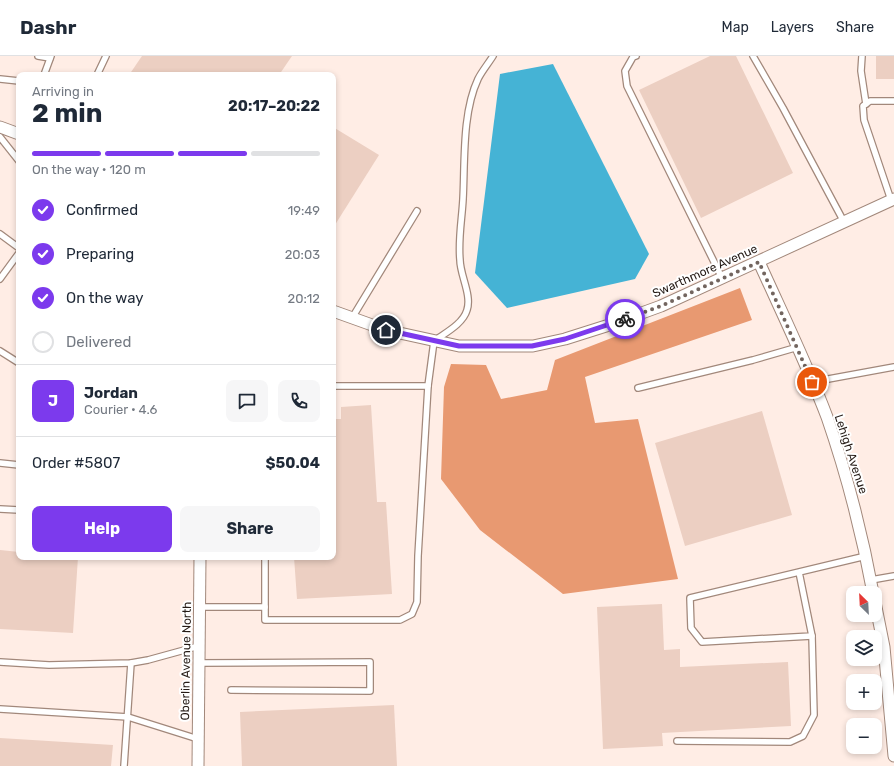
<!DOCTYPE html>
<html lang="en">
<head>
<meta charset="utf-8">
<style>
  body { margin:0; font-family:Rubik,sans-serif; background:#f6f6f7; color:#1f2937; height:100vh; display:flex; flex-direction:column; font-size:15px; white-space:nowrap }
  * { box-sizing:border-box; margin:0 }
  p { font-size:13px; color:#747a83 }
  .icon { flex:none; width:22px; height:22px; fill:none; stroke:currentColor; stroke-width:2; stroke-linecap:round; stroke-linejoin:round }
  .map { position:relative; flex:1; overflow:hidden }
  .details { position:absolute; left:16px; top:16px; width:320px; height:488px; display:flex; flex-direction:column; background:#fff; border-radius:8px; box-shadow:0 2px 6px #0003 }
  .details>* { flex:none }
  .needle { width:26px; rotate:336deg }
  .controls { position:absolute; left:846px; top:530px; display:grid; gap:8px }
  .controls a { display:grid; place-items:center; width:36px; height:36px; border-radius:8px; background:#fff; box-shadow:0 2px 6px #0003; font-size:20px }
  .pin { position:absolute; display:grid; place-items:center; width:34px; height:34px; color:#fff; margin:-17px; border:2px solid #fff; border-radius:50%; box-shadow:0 1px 4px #0007 }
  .courier { position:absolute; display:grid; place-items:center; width:40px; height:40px; margin:-20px; border:3px solid #7c3aed; border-radius:50%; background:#fff; color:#222; box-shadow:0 1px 5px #0007 }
  .head em { font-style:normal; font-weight:700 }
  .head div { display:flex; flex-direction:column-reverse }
  .head { display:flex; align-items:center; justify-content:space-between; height:68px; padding:0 16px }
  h1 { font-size:26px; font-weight:700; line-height:30px }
  .bar { display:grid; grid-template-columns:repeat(4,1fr); gap:6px 4px; align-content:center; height:48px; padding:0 16px }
  .bar i { height:5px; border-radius:3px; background:#e0e1e3 }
  .bar .on { background:#7c3aed }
  .bar p { grid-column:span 4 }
  .line { display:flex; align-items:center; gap:10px; padding:0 16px; border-top:1px solid #e0e1e3 }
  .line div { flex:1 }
  .round { display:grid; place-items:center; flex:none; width:42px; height:42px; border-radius:8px; background:#f6f6f7 }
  ol { padding:0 16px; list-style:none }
  li { display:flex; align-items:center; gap:12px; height:44px }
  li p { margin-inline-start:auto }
  li .icon { padding:4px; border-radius:50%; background:#7c3aed; color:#fff; stroke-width:4 }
  li:last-child { color:#747a83 }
  li i { width:22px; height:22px; border:2px solid #e0e1e3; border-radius:50% }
  .cta { display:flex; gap:8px; margin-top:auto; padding:8px 16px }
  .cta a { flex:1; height:46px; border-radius:8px; background:#7c3aed; color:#fff; font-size:16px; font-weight:700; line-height:46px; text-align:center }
  .cta a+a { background:#f6f6f7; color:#1f2937 }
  header { display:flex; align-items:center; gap:24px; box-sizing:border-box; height:56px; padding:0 20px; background:#fff; border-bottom:1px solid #e0e1e3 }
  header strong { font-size:19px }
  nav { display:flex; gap:22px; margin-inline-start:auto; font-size:14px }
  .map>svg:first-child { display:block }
  .forest { fill:#e89971 }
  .water { fill:#45b3d5 }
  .building { fill:#eccfc2 }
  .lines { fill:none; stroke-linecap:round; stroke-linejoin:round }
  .lane-casing { stroke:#a2887b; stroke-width:8 }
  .street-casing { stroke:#a2887b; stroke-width:13 }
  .lane { stroke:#fff; stroke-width:5.5 }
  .street { stroke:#fff; stroke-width:11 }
  .done { stroke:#72655f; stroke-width:4; stroke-dasharray:0 7.2 }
  .route { stroke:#7c3aed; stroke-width:5 }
  .labels { text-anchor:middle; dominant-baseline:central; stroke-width:4; stroke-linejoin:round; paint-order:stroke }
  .street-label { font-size:12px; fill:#261c17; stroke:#fff }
</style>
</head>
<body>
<header>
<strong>Dashr</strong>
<nav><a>Map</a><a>Layers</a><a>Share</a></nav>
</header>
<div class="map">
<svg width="894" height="710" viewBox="0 0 894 710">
  <rect width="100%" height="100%" fill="#ffede5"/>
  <!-- forest -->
  <polygon class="forest" points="740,232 752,264 585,321 595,367 638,363 678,523 563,538 480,474 441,423 444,331 451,308 486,309 501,343 547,334 555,304"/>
  <!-- water -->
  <polygon class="water" points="553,8 649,198 635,223 507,252 475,217 500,18"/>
  <!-- building -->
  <g class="building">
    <polygon points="142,0 292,0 279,19 129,19"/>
    <polygon points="710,0 736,0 793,117 701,162 639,34"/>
    <rect x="876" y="0" width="18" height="23"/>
    <polygon points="333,71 379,99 333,172"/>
    <polygon points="371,349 377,446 386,446 392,538 297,543 294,501 333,501 333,363 341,363 341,351"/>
    <polygon points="762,355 792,459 685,490 655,387"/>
    <polygon points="0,494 19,496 19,501 78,501 73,577 0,573"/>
    <polygon points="662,548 664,594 680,593 680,611 788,606 791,670 662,677 663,690 603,693 597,551"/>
    <polygon points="394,649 397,710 242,710 240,656"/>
    <polygon points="0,682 113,689 111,710 0,710"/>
  </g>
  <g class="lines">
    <!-- lane casing -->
    <g class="lane-casing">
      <g id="lane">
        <polyline points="38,0 50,2"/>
        <polyline points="636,0 633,1 625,15 627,30 722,222"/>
        <polyline points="753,0 783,52 844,166"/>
        <polyline points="862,0 861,15 866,48"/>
        <polyline points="44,19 51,0"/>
        <polyline points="97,19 106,0"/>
        <polyline points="0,23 19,25"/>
        <polyline points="0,81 19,105"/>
        <polyline points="891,144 864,64 863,50 870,45 894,45"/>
        <polyline points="0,178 19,192"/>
        <polyline points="0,223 19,197"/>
        <polyline points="352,262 417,155"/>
        <polyline points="0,295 19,307"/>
        <polyline points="812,326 894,311"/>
        <path d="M333,330H428L434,285C445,277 463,268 467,254C472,239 460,219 460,204C458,183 462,163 463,143C465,106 462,57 478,23C482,15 488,8 493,0"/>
        <polyline points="638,332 753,304 798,291"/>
        <polyline points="0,407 19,409"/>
        <polyline points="0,453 19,454"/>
        <polyline points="265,501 265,551"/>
        <polyline points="799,516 812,580 702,586 691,572 690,542 866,500"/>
        <polyline points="871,524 894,520"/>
        <polyline points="200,551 265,551 265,564 400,564 412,558 417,546 418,500 428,330"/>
        <polyline points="0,606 49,609 131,607 148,604 199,590"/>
        <polyline points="200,607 370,606 370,635 231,634"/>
        <polyline points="0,653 128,661 198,683"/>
        <polyline points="677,685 790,686 803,680 814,659 812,580"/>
        <polyline points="124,710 131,607"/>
      </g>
    </g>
    <!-- street casing -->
    <g class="street-casing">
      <g id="street">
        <polyline points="0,71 19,78"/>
        <path d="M759,206C782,257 807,308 827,361C847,419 862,477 873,537"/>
        <polyline points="333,255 386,274 459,290 533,290 565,283 606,270 661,250 894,143"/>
        <polyline points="875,546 884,591 894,700"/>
        <polyline points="198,710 200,501"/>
      </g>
    </g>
    <!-- lane -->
    <use href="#lane" class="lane"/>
    <!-- street -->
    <use href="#street" class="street"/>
  </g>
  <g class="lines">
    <!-- done -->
    <polyline class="done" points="625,263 661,250 759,206 812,326"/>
    <!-- route -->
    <polyline class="route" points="386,274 459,290 532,290 565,283 625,263"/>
  </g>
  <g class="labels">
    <!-- street labels -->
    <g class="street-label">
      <text transform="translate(705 215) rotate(-24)">Swarthmore Avenue</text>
      <text transform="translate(851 398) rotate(72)">Lehigh Avenue</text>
      <text transform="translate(186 605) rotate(-89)">Oberlin Avenue North</text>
    </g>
  </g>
</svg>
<div class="controls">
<a><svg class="needle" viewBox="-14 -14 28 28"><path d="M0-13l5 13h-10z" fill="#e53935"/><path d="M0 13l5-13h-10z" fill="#747a83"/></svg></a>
<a><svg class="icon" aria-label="layers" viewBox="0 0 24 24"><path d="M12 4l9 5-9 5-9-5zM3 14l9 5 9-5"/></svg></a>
<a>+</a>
<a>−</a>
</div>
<div class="pin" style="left:812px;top:326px;background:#ea580c"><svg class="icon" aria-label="bag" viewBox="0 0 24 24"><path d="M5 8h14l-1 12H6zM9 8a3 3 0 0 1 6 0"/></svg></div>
<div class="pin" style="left:386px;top:274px;background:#1f2937"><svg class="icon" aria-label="home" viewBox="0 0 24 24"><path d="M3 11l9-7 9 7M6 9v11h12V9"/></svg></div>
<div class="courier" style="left:625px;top:263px"><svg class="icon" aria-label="bike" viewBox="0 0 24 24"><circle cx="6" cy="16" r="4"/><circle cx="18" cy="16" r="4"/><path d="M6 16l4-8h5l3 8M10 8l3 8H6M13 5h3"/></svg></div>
<section class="details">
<div class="head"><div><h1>2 min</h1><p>Arriving in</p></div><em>20:17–20:22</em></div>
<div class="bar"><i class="on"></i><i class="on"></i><i class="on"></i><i></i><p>On the way · 120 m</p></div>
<ol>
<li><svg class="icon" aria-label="check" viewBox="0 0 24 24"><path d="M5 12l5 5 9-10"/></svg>Confirmed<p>19:49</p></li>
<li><svg class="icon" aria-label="check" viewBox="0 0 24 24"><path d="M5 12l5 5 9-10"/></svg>Preparing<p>20:03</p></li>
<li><svg class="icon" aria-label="check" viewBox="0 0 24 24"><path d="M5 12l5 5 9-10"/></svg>On the way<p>20:12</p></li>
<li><i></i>Delivered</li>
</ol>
<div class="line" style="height:72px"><b class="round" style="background:#7c3aed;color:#fff">J</b><div><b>Jordan</b><p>Courier · 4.6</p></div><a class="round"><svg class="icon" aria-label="chat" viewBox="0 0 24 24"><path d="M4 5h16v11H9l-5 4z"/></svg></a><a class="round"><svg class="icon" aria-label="phone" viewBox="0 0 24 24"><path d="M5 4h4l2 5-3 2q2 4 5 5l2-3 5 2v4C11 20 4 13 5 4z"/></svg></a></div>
<div class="line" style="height:52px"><div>Order #5807</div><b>$50.04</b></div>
<div class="cta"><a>Help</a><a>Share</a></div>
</section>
</div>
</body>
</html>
